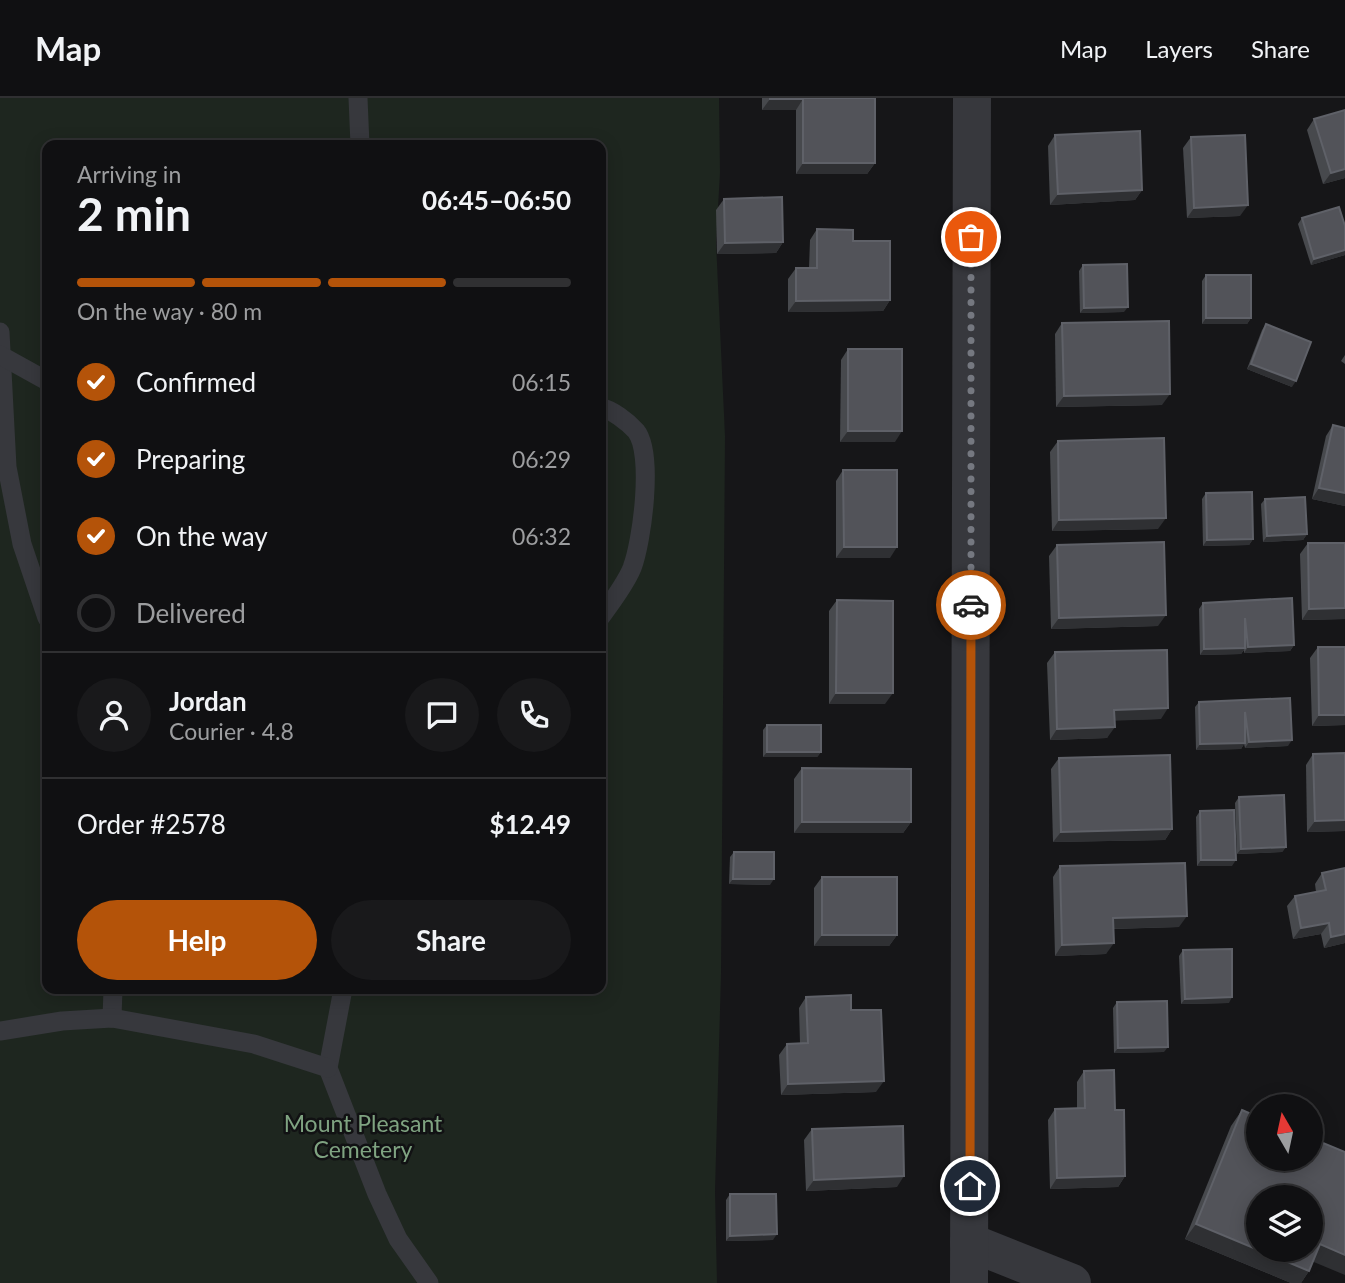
<!DOCTYPE html>
<html lang="en">
<head>
<meta charset="utf-8">
<style>
  body { margin:0; font-family:Lato,sans-serif; background:#19191b; color:#f1f3f6; height:100vh; display:flex; flex-direction:column; font-size:26px; white-space:nowrap }
  * { box-sizing:border-box; margin:0 }
  p { font-size:23px; color:#9c9d9f }
  .icon { flex:none; width:38px; height:38px; fill:none; stroke:currentColor; stroke-width:2; stroke-linecap:round; stroke-linejoin:round }
  .map { position:relative; flex:1; overflow:hidden }
  .side { position:absolute; left:42px; top:42px; width:564px; height:854px; display:flex; flex-direction:column; background:#101012; border-radius:14px; box-shadow:0 4px 18px #0003,0 0 0 2px #303032 }
  .side>* { flex:none }
  .needle { width:46px; rotate:351deg }
  .buttons { position:absolute; left:1246px; top:996px; display:grid; gap:14px }
  .buttons a { display:grid; place-items:center; width:77px; height:77px; border-radius:50%; background:#101012; box-shadow:0 4px 18px #0003,0 0 0 2px #303032; font-size:35px }
  .pin { position:absolute; display:grid; place-items:center; width:60px; height:60px; color:#fff; margin:-30px; border:4px solid #fff; border-radius:50%; box-shadow:0 2px 7px #0007 }
  .courier { position:absolute; display:grid; place-items:center; width:70px; height:70px; margin:-35px; border:5px solid #b45309; border-radius:50%; background:#fff; color:#222; box-shadow:0 2px 9px #0007 }
  .head em { font-style:normal; font-weight:700 }
  .head div { display:flex; flex-direction:column-reverse }
  .head { display:flex; align-items:center; justify-content:space-between; height:119px; padding:0 35px }
  h1 { font-size:46px; font-weight:700; line-height:52px }
  .bar { display:grid; grid-template-columns:repeat(4,1fr); gap:10px 7px; align-content:center; height:84px; padding:0 35px }
  .bar i { height:9px; border-radius:5px; background:#303032 }
  .bar .active { background:#b45309 }
  .bar p { grid-column:span 4 }
  .line { display:flex; align-items:center; gap:18px; padding:0 35px; border-top:2px solid #303032 }
  .line div { flex:1 }
  .round { display:grid; place-items:center; flex:none; width:74px; height:74px; border-radius:37px; background:#19191b }
  ol { padding:0 35px; list-style:none }
  li { display:flex; align-items:center; gap:21px; height:77px }
  li p { margin-inline-start:auto }
  li .icon { padding:7px; border-radius:50%; background:#b45309; color:#fff; stroke-width:4 }
  li:last-child { color:#9c9d9f }
  li i { width:38px; height:38px; border:4px solid #303032; border-radius:50% }
  .button { display:flex; gap:14px; margin-top:auto; padding:14px 35px }
  .button a { flex:1; height:80px; border-radius:42px; background:#b45309; color:#fff; font-size:28px; font-weight:700; line-height:80px; text-align:center }
  .button a+a { background:#19191b; color:#f1f3f6 }
  header { display:flex; align-items:center; gap:42px; box-sizing:border-box; height:98px; padding:0 35px; background:#101012; border-bottom:2px solid #303032 }
  header strong { font-size:33px }
  nav { display:flex; gap:38px; margin-inline-start:auto; font-size:24px }
  .map>svg:first-child { display:block }
  .green { fill:#1e261f; fill-rule:evenodd }
  .lines { fill:none; stroke-linecap:round; stroke-linejoin:round }
  .service { stroke:#37383d; stroke-width:19 }
  .minor { stroke:#37383d; stroke-width:38 }
  .wall { fill:#47494d }
  .shaded-wall { fill:#2f3033 }
  .building { fill:#525359; stroke:#5f6168; stroke-width:2; fill-rule:evenodd }
  .done { stroke:#757880; stroke-width:7; stroke-dasharray:0 12.6 }
  .route { stroke:#b45309; stroke-width:9 }
  .labels { text-anchor:middle; dominant-baseline:central; stroke-width:5; stroke-linejoin:round; paint-order:stroke }
  .park-label { font-size:23px; fill:#7fa381; stroke:#111113 }
</style>
</head>
<body>
<header>
<strong>Map</strong>
<nav><a>Map</a><a>Layers</a><a>Share</a></nav>
</header>
<div class="map">
<svg width="1345" height="1185" viewBox="0 0 1345 1185">
  <rect width="100%" height="100%" fill="#161618"/>
  <!-- green -->
  <path class="green" d="M0,0H719L720,75L716,144L725,338L721,876L715,1093L717,1185H0ZM47,47H600V891H47Z"/>
  <g class="lines">
    <!-- service -->
    <g class="service">
      <polyline points="358,0 360,47"/>
      <polyline points="0,234 7,369 22,446 47,520"/>
      <polyline points="0,257 47,283"/>
      <path d="M600,309C612,312 627,323 636,333C654,355 642,444 632,470C625,487 611,505 600,520"/>
      <polyline points="343,891 328,970 377,1096 398,1141 429,1185"/>
      <polyline points="112,920 113,891"/>
      <polyline points="0,933 62,923 112,920 254,946 328,970"/>
    </g>
    <!-- minor -->
    <g class="minor">
      <polyline points="969,1144 1072,1185"/>
      <polyline points="969,1185 972,0"/>
    </g>
  </g>
  <!-- wall -->
  <g class="wall">
    <polygon points="762,0 875,0 875,65 867,76 796,76 796,12 762,12"/>
    <polygon points="1345,12 1345,80 1323,86 1307,32 1314,21"/>
    <polygon points="1055,37 1142,92 1135,102 1050,107 1048,48"/>
    <polygon points="1191,39 1240,118 1187,120 1183,50"/>
    <polygon points="724,101 783,144 776,155 717,156 716,112"/>
    <polygon points="1302,120 1345,128 1345,157 1311,167 1298,126"/>
    <polygon points="817,131 853,143 890,202 883,213 788,214 788,181 796,170 809,170 810,142"/>
    <polygon points="1083,167 1124,214 1080,215 1079,173"/>
    <polygon points="1206,177 1251,220 1247,226 1202,226 1202,183"/>
    <polygon points="1062,225 1162,307 1056,309 1055,236"/>
    <polygon points="1266,226 1292,289 1247,271 1262,232"/>
    <polygon points="848,251 895,344 840,344 841,262"/>
    <polygon points="1345,257 1345,266 1341,263"/>
    <polygon points="1333,327 1345,408 1312,401 1326,338"/>
    <polygon points="1058,343 1158,431 1052,433 1050,354"/>
    <polygon points="843,372 890,460 836,460 836,383"/>
    <polygon points="1206,395 1253,441 1249,447 1203,448 1202,401"/>
    <polygon points="1265,401 1307,436 1303,442 1263,444 1261,406"/>
    <polygon points="1308,445 1345,521 1302,522 1300,456"/>
    <polygon points="1057,447 1158,528 1051,531 1049,458"/>
    <polygon points="837,502 885,606 829,606 829,513"/>
    <polygon points="1203,505 1294,547 1290,553 1244,555 1244,552 1241,556 1200,557 1199,511"/>
    <polygon points="1318,549 1345,627 1312,628 1310,560"/>
    <polygon points="1055,554 1161,621 1115,622 1107,640 1050,642 1047,565"/>
    <polygon points="1290,600 1288,648 1245,650 1244,646 1241,651 1196,652 1195,609 1199,604"/>
    <polygon points="767,627 821,654 817,659 763,659 763,632"/>
    <polygon points="1313,656 1345,733 1307,734 1306,667"/>
    <polygon points="1059,660 1172,731 1165,742 1053,744 1051,671"/>
    <polygon points="802,670 911,724 903,735 794,735 794,681"/>
    <polygon points="1239,699 1286,749 1282,754 1237,756 1235,705"/>
    <polygon points="1200,713 1232,768 1197,768 1196,719"/>
    <polygon points="734,754 770,787 729,786 730,759"/>
    <polygon points="1060,768 1179,829 1113,831 1106,856 1055,858 1053,779"/>
    <polygon points="1322,775 1345,845 1324,850 1321,836 1293,841 1287,808 1295,798 1316,794 1315,786"/>
    <polygon points="822,779 897,837 889,848 814,848 814,790"/>
    <polygon points="1183,852 1229,905 1181,906 1179,858"/>
    <polygon points="806,899 851,912 876,994 781,997 779,957 787,946 800,945 799,910"/>
    <polygon points="1117,904 1164,954 1114,955 1113,910"/>
    <polygon points="1084,973 1115,1012 1125,1078 1118,1089 1050,1091 1048,1022 1055,1011 1077,1011 1077,984"/>
    <polygon points="1242,1012 1313,1163 1309,1173 1301,1185 1291,1185 1185,1141 1231,1028"/>
    <polygon points="812,1031 897,1089 806,1093 804,1042"/>
    <polygon points="730,1096 773,1142 726,1143 726,1102"/>
  </g>
  <!-- shaded-wall -->
  <g class="shaded-wall">
    <polygon points="770,1 803,1 796,12 762,12"/>
    <polygon points="803,65 875,65 867,76 796,76"/>
    <polygon points="1345,71 1345,80 1323,86 1331,75"/>
    <polygon points="1142,92 1135,102 1050,107 1058,96"/>
    <polygon points="1248,107 1240,118 1187,120 1194,110"/>
    <polygon points="783,144 776,155 717,156 725,145"/>
    <polygon points="1345,152 1345,157 1311,167 1314,161"/>
    <polygon points="890,202 883,213 788,214 796,203"/>
    <polygon points="1128,209 1124,214 1080,215 1084,210"/>
    <polygon points="1206,220 1251,220 1247,226 1202,226"/>
    <polygon points="1251,266 1296,283 1292,289 1247,271"/>
    <polygon points="1170,296 1162,307 1056,309 1064,298"/>
    <polygon points="848,333 902,333 895,344 840,344"/>
    <polygon points="1319,390 1345,395 1345,408 1312,401"/>
    <polygon points="1166,420 1158,431 1052,433 1059,422"/>
    <polygon points="1307,436 1303,442 1263,444 1267,438"/>
    <polygon points="1253,441 1249,447 1203,448 1207,442"/>
    <polygon points="844,449 897,449 890,460 836,460"/>
    <polygon points="1345,510 1345,521 1302,522 1309,511"/>
    <polygon points="1166,517 1158,528 1051,531 1059,520"/>
    <polygon points="1294,547 1290,553 1244,555 1248,549"/>
    <polygon points="1245,550 1241,556 1200,557 1204,551"/>
    <polygon points="836,595 893,595 885,606 829,606"/>
    <polygon points="1168,610 1161,621 1107,623 1114,612"/>
    <polygon points="1319,617 1345,617 1345,627 1312,628"/>
    <polygon points="1115,629 1107,640 1050,642 1057,631"/>
    <polygon points="1292,642 1288,648 1245,650 1249,644"/>
    <polygon points="1245,645 1241,651 1196,652 1200,646"/>
    <polygon points="767,654 821,654 817,659 763,659"/>
    <polygon points="1345,722 1345,733 1307,734 1315,723"/>
    <polygon points="802,724 911,724 903,735 794,735"/>
    <polygon points="1172,731 1165,742 1053,744 1061,734"/>
    <polygon points="1286,749 1282,754 1237,756 1241,751"/>
    <polygon points="1201,762 1236,762 1232,768 1197,768"/>
    <polygon points="733,781 774,781 770,787 729,786"/>
    <polygon points="1187,818 1179,829 1105,831 1113,820"/>
    <polygon points="1329,825 1321,836 1293,841 1301,830"/>
    <polygon points="1345,836 1345,845 1324,850 1331,839"/>
    <polygon points="822,837 897,837 889,848 814,848"/>
    <polygon points="1114,845 1106,856 1055,858 1062,847"/>
    <polygon points="1232,899 1229,905 1181,906 1185,901"/>
    <polygon points="1168,949 1164,954 1114,955 1118,950"/>
    <polygon points="884,983 876,994 781,997 788,986"/>
    <polygon points="904,1078 897,1089 806,1093 814,1082"/>
    <polygon points="1125,1078 1118,1089 1050,1091 1057,1080"/>
    <polygon points="1196,1126 1309,1173 1301,1185 1291,1185 1185,1141"/>
    <polygon points="777,1136 773,1142 726,1143 730,1138"/>
    <polygon points="1320,1146 1345,1157 1345,1177 1309,1162"/>
  </g>
  <!-- building -->
  <g class="building">
    <polygon points="770,0 875,0 875,65 803,65 803,1 770,1"/>
    <polygon points="1345,12 1345,71 1331,75 1314,21"/>
    <polygon points="1140,33 1142,92 1058,96 1055,37"/>
    <polygon points="1245,37 1248,107 1194,110 1191,39"/>
    <polygon points="782,99 783,144 725,145 724,101"/>
    <polygon points="1339,109 1345,128 1345,152 1314,161 1302,120"/>
    <polygon points="817,131 853,132 853,143 890,143 890,202 796,203 796,170 817,170"/>
    <polygon points="1127,166 1128,209 1084,210 1083,167"/>
    <rect x="1206" y="177" width="45" height="43"/>
    <polygon points="1169,223 1170,296 1064,298 1062,225"/>
    <polygon points="1266,226 1311,244 1296,283 1251,266"/>
    <rect x="848" y="251" width="54" height="82"/>
    <polygon points="1333,327 1345,330 1345,395 1319,390"/>
    <polygon points="1164,340 1166,420 1059,422 1058,343"/>
    <polygon points="843,372 897,372 897,449 844,449"/>
    <polygon points="1252,394 1253,441 1207,442 1206,395"/>
    <polygon points="1305,399 1307,436 1267,438 1265,401"/>
    <polygon points="1164,444 1166,517 1059,520 1057,447"/>
    <polygon points="1308,445 1345,445 1345,510 1309,511"/>
    <polygon points="1292,500 1294,547 1248,549 1245,520 1245,550 1204,551 1203,505"/>
    <polygon points="837,502 893,503 893,595 836,595"/>
    <polygon points="1318,549 1345,549 1345,617 1319,617"/>
    <polygon points="1167,552 1168,610 1114,612 1115,629 1057,631 1055,554"/>
    <polygon points="1290,600 1292,642 1249,644 1245,614 1245,645 1200,646 1199,604"/>
    <rect x="767" y="627" width="54" height="27"/>
    <polygon points="1345,655 1345,722 1315,723 1313,656"/>
    <polygon points="1170,657 1172,731 1061,734 1059,660"/>
    <polygon points="802,670 911,671 911,724 802,724"/>
    <polygon points="1284,697 1286,749 1241,751 1239,699"/>
    <polygon points="1234,712 1236,762 1201,762 1200,713"/>
    <polygon points="734,754 774,754 774,781 733,781"/>
    <polygon points="1185,765 1187,818 1113,820 1114,845 1062,847 1060,768"/>
    <polygon points="1345,770 1345,836 1331,839 1329,825 1301,830 1295,798 1326,792 1322,775"/>
    <rect x="822" y="779" width="75" height="58"/>
    <polygon points="1232,851 1232,899 1185,901 1183,852"/>
    <polygon points="851,897 851,912 881,912 884,983 788,986 787,946 808,945 806,899"/>
    <polygon points="1167,903 1168,949 1118,950 1117,904"/>
    <polygon points="1114,972 1115,1012 1124,1012 1125,1078 1057,1080 1055,1011 1085,1010 1084,973"/>
    <path d="M1242,1012L1258,1019V1060H1311V1040L1345,1054V1157L1320,1146L1309,1173L1196,1126ZM1258,1099H1311V1152H1258Z"/>
    <polygon points="903,1028 904,1078 814,1082 812,1031"/>
    <polygon points="730,1096 776,1096 777,1136 730,1138"/>
  </g>
  <g class="lines">
    <!-- done -->
    <polyline class="done" points="971,507 971,139"/>
    <!-- route -->
    <polyline class="route" points="970,1088 971,507"/>
  </g>
  <g class="labels">
    <!-- park labels -->
    <g class="park-label">
      <text x="363" y="1025">Mount Pleasant<tspan x="363" dy="26">Cemetery</tspan></text>
    </g>
  </g>
</svg>
<div class="buttons">
<a><svg class="needle" viewBox="-14 -14 28 28"><path d="M0-13l5 13h-10z" fill="#e53935"/><path d="M0 13l5-13h-10z" fill="#9c9d9f"/></svg></a>
<a><svg class="icon" aria-label="layers" viewBox="0 0 24 24"><path d="M12 4l9 5-9 5-9-5zM3 14l9 5 9-5"/></svg></a>
</div>
<div class="pin" style="left:971px;top:139px;background:#ea580c"><svg class="icon" aria-label="bag" viewBox="0 0 24 24"><path d="M5 8h14l-1 12H6zM9 8a3 3 0 0 1 6 0"/></svg></div>
<div class="pin" style="left:970px;top:1088px;background:#1f2937"><svg class="icon" aria-label="home" viewBox="0 0 24 24"><path d="M3 11l9-7 9 7M6 9v11h12V9"/></svg></div>
<div class="courier" style="left:971px;top:507px"><svg class="icon" aria-label="car" viewBox="0 0 24 24"><path d="M5 17H2v-5l4-1 3-4h7l3 4 3 1v5h-3M9 17h6M6 11h13"/><circle cx="7" cy="17" r="2"/><circle cx="17" cy="17" r="2"/></svg></div>
<section class="side">
<div class="head"><div><h1>2 min</h1><p>Arriving in</p></div><em>06:45–06:50</em></div>
<div class="bar"><i class="active"></i><i class="active"></i><i class="active"></i><i></i><p>On the way · 80 m</p></div>
<ol>
<li><svg class="icon" aria-label="check" viewBox="0 0 24 24"><path d="M5 12l5 5 9-10"/></svg>Confirmed<p>06:15</p></li>
<li><svg class="icon" aria-label="check" viewBox="0 0 24 24"><path d="M5 12l5 5 9-10"/></svg>Preparing<p>06:29</p></li>
<li><svg class="icon" aria-label="check" viewBox="0 0 24 24"><path d="M5 12l5 5 9-10"/></svg>On the way<p>06:32</p></li>
<li><i></i>Delivered</li>
</ol>
<div class="line" style="height:126px"><a class="round"><svg class="icon" aria-label="person" viewBox="0 0 24 24"><circle cx="12" cy="8" r="4"/><path d="M4 21q1-7 8-7t8 7"/></svg></a><div><b>Jordan</b><p>Courier · 4.8</p></div><a class="round"><svg class="icon" aria-label="chat" viewBox="0 0 24 24"><path d="M4 5h16v11H9l-5 4z"/></svg></a><a class="round"><svg class="icon" aria-label="phone" viewBox="0 0 24 24"><path d="M5 4h4l2 5-3 2q2 4 5 5l2-3 5 2v4C11 20 4 13 5 4z"/></svg></a></div>
<div class="line" style="height:91px"><div>Order #2578</div><b>$12.49</b></div>
<div class="button"><a>Help</a><a>Share</a></div>
</section>
</div>
</body>
</html>
